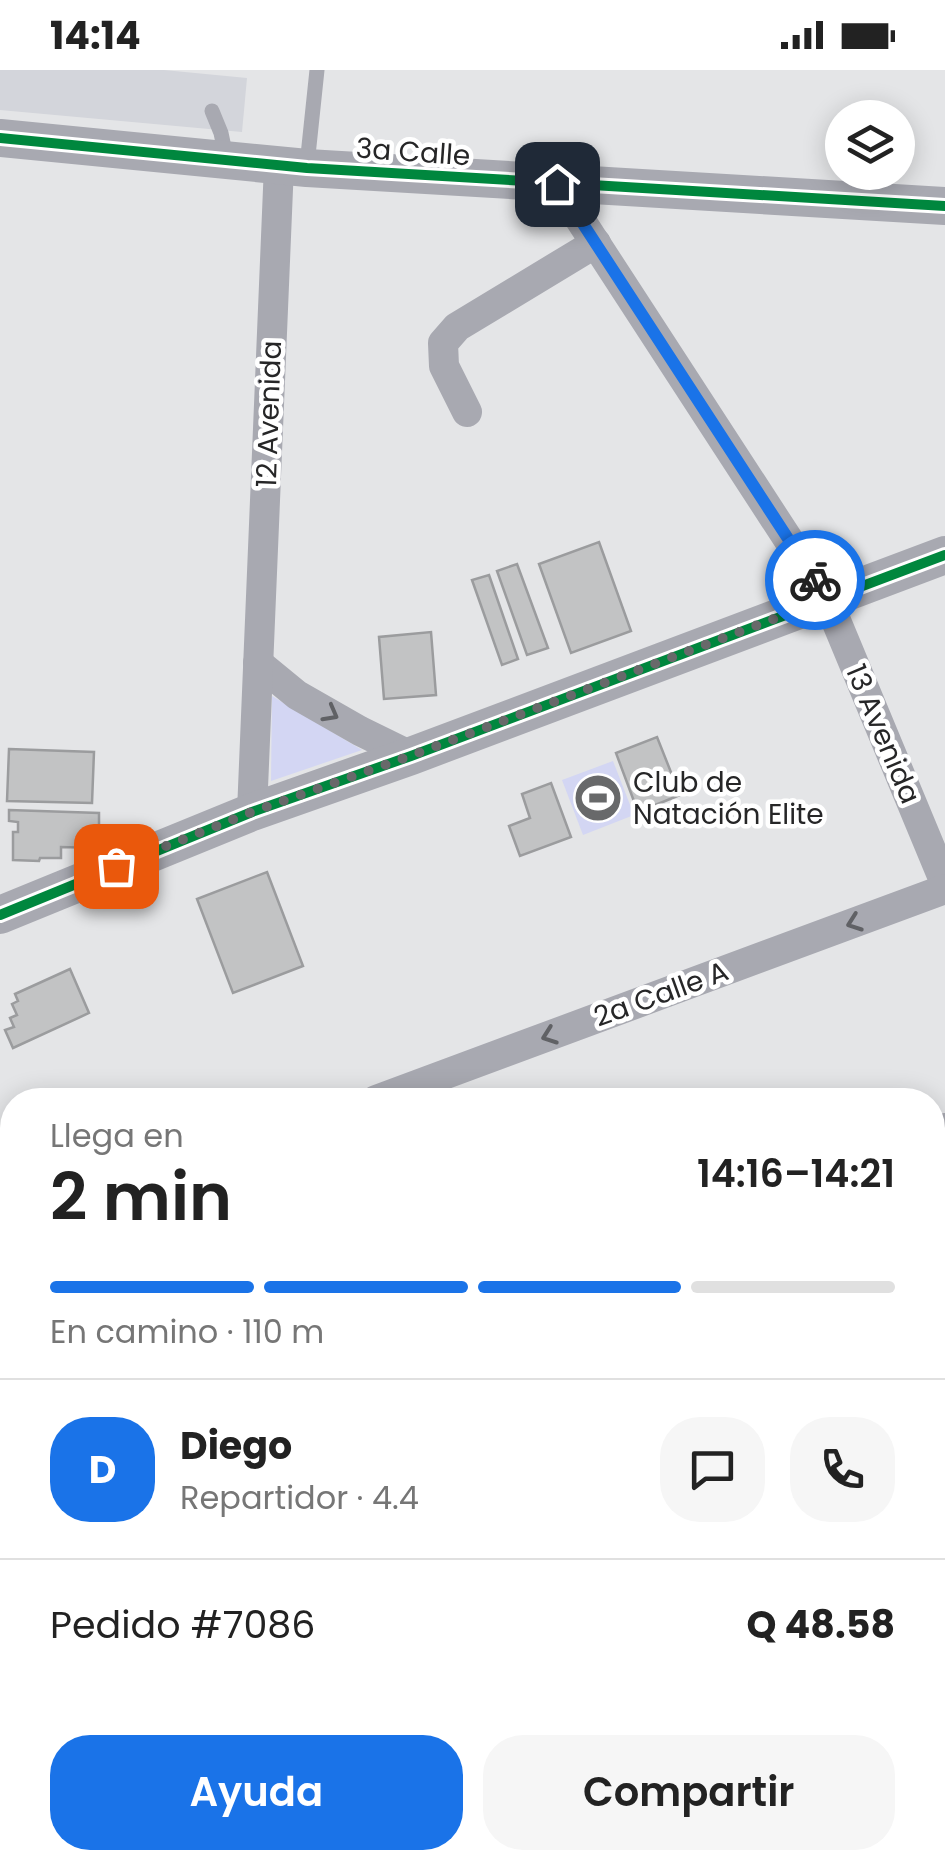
<!DOCTYPE html>
<html lang="es">
<head>
<meta charset="utf-8">
<style>
  body { margin:0; font-family:Poppins,sans-serif; background:#f6f6f6; color:#222; height:100vh; display:flex; flex-direction:column; font-size:38px; white-space:nowrap }
  * { box-sizing:border-box; margin:0 }
  p { font-size:32px; color:#767676 }
  .icon { flex:none; width:55px; height:55px; fill:none; stroke:currentColor; stroke-width:2; stroke-linecap:round; stroke-linejoin:round }
  .map { position:relative; flex:1; overflow:hidden }
  .details { position:absolute; left:0px; top:1018px; width:945px; height:782px; display:flex; flex-direction:column; background:#fff; border-radius:40px 40px 0 0; box-shadow:0 5px 25px #0003 }
  .details>* { flex:none }
  .tools { position:absolute; left:825px; top:30px; display:grid; gap:20px }
  .tools a { display:grid; place-items:center; width:90px; height:90px; border-radius:50%; background:#fff; box-shadow:0 5px 25px #0003; font-size:50px }
  .pin { position:absolute; display:grid; place-items:center; width:85px; height:85px; color:#fff; margin:-42px; border-radius:20px; box-shadow:0 5px 15px #0006 }
  .courier { position:absolute; display:grid; place-items:center; width:100px; height:100px; margin:-50px; border:8px solid #1a73e8; border-radius:50%; background:#fff; color:#222; box-shadow:0 2px 12px #0007 }
  .summary em { font-style:normal; font-weight:600 }
  .summary div { display:flex; flex-direction:column-reverse }
  .summary { display:flex; align-items:center; justify-content:space-between; height:170px; padding:0 50px }
  h1 { font-size:65px; font-weight:600; line-height:75px }
  .bar { display:grid; grid-template-columns:repeat(4,1fr); gap:15px 10px; align-content:center; height:120px; padding:0 50px }
  .bar i { height:12px; border-radius:8px; background:#e0e0e0 }
  .bar .selected { background:#1a73e8 }
  .bar p { grid-column:span 4 }
  .line { display:flex; align-items:center; gap:25px; padding:0 50px; border-top:2px solid #e0e0e0 }
  .line div { flex:1 }
  .round { display:grid; place-items:center; flex:none; width:105px; height:105px; border-radius:40px; background:#f6f6f6 }
  .cta { display:flex; gap:20px; margin-top:auto; padding:20px 50px }
  .cta a { flex:1; height:115px; border-radius:40px; background:#1a73e8; color:#fff; font-size:40px; font-weight:600; line-height:115px; text-align:center }
  .cta a+a { background:#f6f6f6; color:#222 }
  .status { display:flex; justify-content:space-between; align-items:center; height:70px; padding:0 50px; background:#fff; direction:ltr }
  .status svg { height:28px; fill:currentColor }
  .map>svg:first-child { display:block }
  .built { fill:#d3d5db }
  .green { fill:#d3d6f3 }
  .forest { fill:#c2c6ec }
  .lines { fill:none; stroke-linecap:round; stroke-linejoin:round }
  .stream { stroke:#9fa2d1; stroke-width:9 }
  .building { fill:#c2c3c4; stroke:#9b9c9e; stroke-width:2.5 }
  .service { stroke:#a8a9b1; stroke-width:15 }
  .minor { stroke:#a8a9b1; stroke-width:30 }
  .tertiary { stroke:#a8a9b1; stroke-width:38 }
  .primary { stroke:#aaabb3; stroke-width:50 }
  .cycleway-casing { stroke:#fff; stroke-width:16 }
  .cycleway { stroke:#00873e; stroke-width:10 }
  .oneway { stroke:#606165 }
  .done { stroke:#68696a; stroke-width:10; stroke-dasharray:0 18 }
  .route { stroke:#1a73e8; stroke-width:12 }
  .labels { text-anchor:middle; dominant-baseline:central; stroke-width:9; stroke-linejoin:round; paint-order:stroke }
  .street-label { font-size:28px; fill:#262627; stroke:#fff }
  .poi-label { font-size:28px; fill:#262627; stroke:#fff; text-anchor:start }
</style>
</head>
<body>
<div class="status"><b>14:14</b><svg viewBox="0 0 49 12"><path d="M0 12V9h3v3zM5 12V6h3v6zM10 12V3h3v9zM15 12V0h3v12zM26 1h20v11H26zM47 4h2v5h-2z"/></svg></div>
<div class="map">
<svg width="945" height="1799" viewBox="0 0 945 1799">
  <rect width="100%" height="100%" fill="#e4e5e7"/>
  <!-- built -->
  <g class="built">
    <polygon points="0,0 164,0 247,8 242,62 0,40"/>
    <polygon points="736,1788 869,1788 874,1799 727,1799"/>
  </g>
  <!-- green -->
  <g class="green">
    <polygon points="272,626 362,680 271,711"/>
    <polygon points="613,691 634,745 583,765 562,710"/>
  </g>
  <!-- forest -->
  <g class="forest">
    <polygon points="945,1184 945,1799 874,1799 869,1788 932,1788 932,1189"/>
    <polygon points="26,1788 736,1788 727,1799 13,1799"/>
  </g>
  <g class="lines">
    <!-- stream -->
    <g class="stream">
      <polyline points="932,1405 945,1396"/>
      <polyline points="562,1799 572,1788"/>
    </g>
  </g>
  <!-- building -->
  <g class="building">
    <polygon points="599,472 631,561 571,583 539,494"/>
    <polygon points="517,494 548,578 527,585 497,501"/>
    <polygon points="489,505 518,589 502,595 472,510"/>
    <polygon points="431,562 436,625 384,629 379,567"/>
    <polygon points="657,667 680,725 638,742 616,683"/>
    <polygon points="9,679 94,682 92,733 7,731"/>
    <polygon points="551,713 571,767 520,786 509,756 530,748 522,724"/>
    <polygon points="9,740 99,743 99,778 61,777 61,788 40,788 39,791 13,790 13,762 18,762 18,752 9,751"/>
    <polygon points="267,802 303,896 233,923 197,829"/>
    <polygon points="70,899 89,943 13,978 5,960 14,957 10,948 17,945 12,934 18,931 15,924"/>
  </g>
  <g class="lines">
    <!-- service -->
    <g class="service">
      <polyline points="212,41 221,63 226,87"/>
      <polyline points="307,95 317,0"/>
    </g>
    <!-- minor -->
    <g class="minor">
      <polyline points="557,114 827,529 945,813"/>
      <polyline points="467,342 444,296 443,273 457,257 596,173"/>
      <polyline points="258,593 297,625 360,661 411,686"/>
      <polyline points="252,742 279,95"/>
      <polyline points="376,1030 945,819"/>
      <polyline points="0,1083 12,1089"/>
    </g>
    <!-- tertiary -->
    <g class="tertiary">
      <polyline points="0,68 307,98 945,136"/>
      <polyline points="0,845 252,742 411,686 945,485"/>
    </g>
    <!-- primary -->
    <g class="primary">
      <polyline points="932,1074 945,1068"/>
      <polyline points="932,1117 945,1112"/>
      <polyline points="0,1690 12,1677"/>
      <polyline points="0,1752 12,1739"/>
    </g>
    <!-- cycleway casing -->
    <g class="cycleway-casing">
      <g id="cycleway">
        <polyline points="0,68 307,98 945,136"/>
        <polyline points="0,845 252,742 411,686 945,485"/>
      </g>
    </g>
    <!-- cycleway -->
    <use href="#cycleway" class="cycleway"/>
  </g>
  <!-- one-way arrows -->
  <defs><path id="oneway-chevron" d="M-2-3.5L2.5 0L-2 3.5" fill="none" stroke-width="1.6" stroke-linecap="round" stroke-linejoin="round" transform="scale(2.5)"/></defs>
  <g class="oneway">
    <use href="#oneway-chevron" transform="translate(331 644) rotate(29)"/>
    <use href="#oneway-chevron" transform="translate(854 853) rotate(160)"/>
    <use href="#oneway-chevron" transform="translate(549 966) rotate(160)"/>
  </g>
  <g class="lines">
    <!-- done -->
    <polyline class="done" points="116,796 252,742 410,686 827,529 815,510"/>
    <!-- route -->
    <polyline class="route" points="557,114 815,510"/>
  </g>
  <!-- icons -->
  <defs>
    <g id="stadium-disc" transform="scale(2.5)"><circle r="9.5" fill="#68696a" stroke="#fff"/><path d="M0-5a6.5 5 0 1 0 0 10a6.5 5 0 1 0 0-10ZM-3.5-1.8h7v3.6h-7Z" fill="#fff"/></g>
  </defs>
  <g fill-rule="evenodd">
    <use href="#stadium-disc" x="598" y="728"/>
  </g>
  <g class="labels">
    <!-- street labels -->
    <g class="street-label">
      <text transform="translate(413 82) rotate(4)">3a Calle</text>
      <text transform="translate(269 344) rotate(-88)">12 Avenida</text>
      <text transform="translate(883 664) rotate(67)">13 Avenida</text>
      <text transform="translate(661 924) rotate(-20)">2a Calle A</text>
    </g>
    <!-- poi labels -->
    <g class="poi-label">
      <text x="633" y="712">Club de<tspan x="633" dy="32">Natación Elite</tspan></text>
    </g>
  </g>
</svg>
<div class="tools">
<a><svg class="icon" aria-label="layers" viewBox="0 0 24 24"><path d="M12 4l9 5-9 5-9-5zM3 14l9 5 9-5"/></svg></a>
</div>
<div class="pin" style="left:116px;top:796px;background:#ea580c"><svg class="icon" aria-label="bag" viewBox="0 0 24 24"><path d="M5 8h14l-1 12H6zM9 8a3 3 0 0 1 6 0"/></svg></div>
<div class="pin" style="left:557px;top:114px;background:#1f2937"><svg class="icon" aria-label="home" viewBox="0 0 24 24"><path d="M3 11l9-7 9 7M6 9v11h12V9"/></svg></div>
<div class="courier" style="left:815px;top:510px"><svg class="icon" aria-label="bike" viewBox="0 0 24 24"><circle cx="6" cy="16" r="4"/><circle cx="18" cy="16" r="4"/><path d="M6 16l4-8h5l3 8M10 8l3 8H6M13 5h3"/></svg></div>
<section class="details">
<div class="summary"><div><h1>2 min</h1><p>Llega en</p></div><em>14:16–14:21</em></div>
<div class="bar"><i class="selected"></i><i class="selected"></i><i class="selected"></i><i></i><p>En camino · 110 m</p></div>
<div class="line" style="height:180px"><b class="round" style="background:#1a73e8;color:#fff">D</b><div><b>Diego</b><p>Repartidor · 4.4</p></div><a class="round"><svg class="icon" aria-label="chat" viewBox="0 0 24 24"><path d="M4 5h16v11H9l-5 4z"/></svg></a><a class="round"><svg class="icon" aria-label="phone" viewBox="0 0 24 24"><path d="M5 4h4l2 5-3 2q2 4 5 5l2-3 5 2v4C11 20 4 13 5 4z"/></svg></a></div>
<div class="line" style="height:130px"><div>Pedido #7086</div><b>Q 48.58</b></div>
<div class="cta"><a>Ayuda</a><a>Compartir</a></div>
</section>
</div>
</body>
</html>
